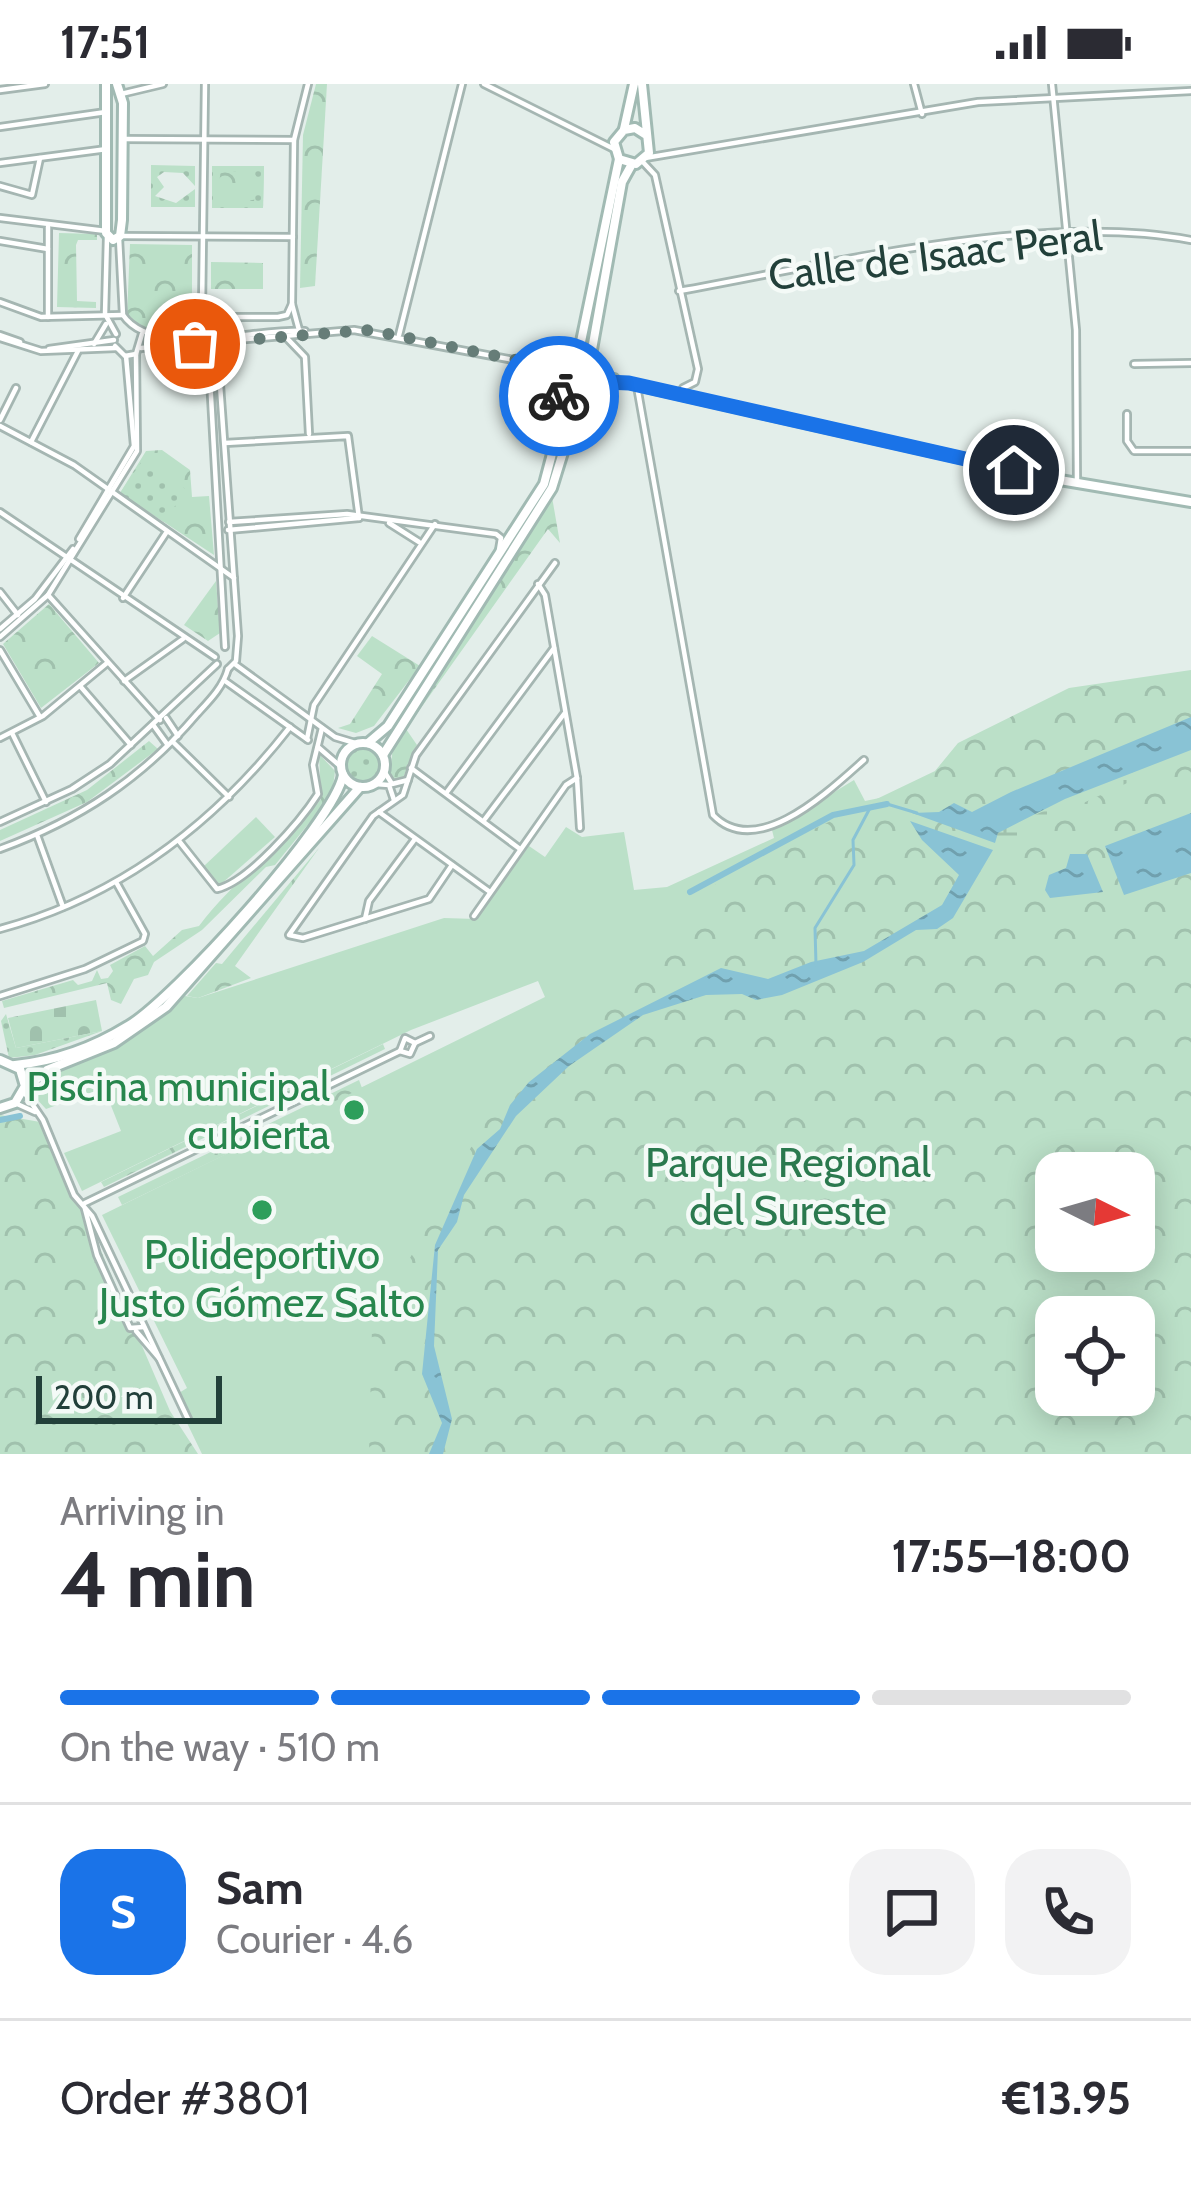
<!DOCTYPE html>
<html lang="en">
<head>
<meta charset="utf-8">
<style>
  body { margin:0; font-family:Cabin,sans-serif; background:#f2f2f3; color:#2b2b33; height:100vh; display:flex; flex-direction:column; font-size:45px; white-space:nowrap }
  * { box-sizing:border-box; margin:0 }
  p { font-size:39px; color:#7c7c81 }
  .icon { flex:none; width:66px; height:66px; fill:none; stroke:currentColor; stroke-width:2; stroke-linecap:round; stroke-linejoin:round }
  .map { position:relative; height:1370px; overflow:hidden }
  .drawer { display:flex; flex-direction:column; background:#fff; flex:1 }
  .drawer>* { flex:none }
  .needle { width:78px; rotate:95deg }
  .tools { position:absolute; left:1035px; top:1068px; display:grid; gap:24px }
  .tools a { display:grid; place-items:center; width:120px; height:120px; border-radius:24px; background:#fff; box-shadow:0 6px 30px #0003; font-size:60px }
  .scale { position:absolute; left:36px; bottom:30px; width:186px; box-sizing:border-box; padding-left:12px; border:6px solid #22403a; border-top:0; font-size:33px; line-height:42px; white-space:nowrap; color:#22403a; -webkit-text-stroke:9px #f4faf7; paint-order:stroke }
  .pin { position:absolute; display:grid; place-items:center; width:102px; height:102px; color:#fff; margin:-51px; border:6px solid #fff; border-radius:50%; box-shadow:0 3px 12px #0007 }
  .courier { position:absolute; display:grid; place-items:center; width:120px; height:120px; margin:-60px; border:9px solid #1a73e8; border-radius:50%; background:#fff; color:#222; box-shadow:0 3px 15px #0007 }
  .summary em { font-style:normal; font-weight:700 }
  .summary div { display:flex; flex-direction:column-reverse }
  .summary { display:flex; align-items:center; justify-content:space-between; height:204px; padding:0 60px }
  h1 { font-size:78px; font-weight:700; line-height:90px }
  .bar { display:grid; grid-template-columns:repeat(4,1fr); gap:18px 12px; align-content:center; height:144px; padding:0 60px }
  .bar i { height:15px; border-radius:9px; background:#e1e1e2 }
  .bar .selected { background:#1a73e8 }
  .bar p { grid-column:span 4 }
  .line { display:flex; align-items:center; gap:30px; padding:0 60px; border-top:3px solid #e1e1e2 }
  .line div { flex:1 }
  .round { display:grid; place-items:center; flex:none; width:126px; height:126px; border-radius:36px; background:#f2f2f3 }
  .status { display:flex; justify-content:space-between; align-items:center; height:84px; padding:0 60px; background:#fff; direction:ltr }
  .status svg { height:33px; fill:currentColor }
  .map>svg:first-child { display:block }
  .grass { fill:#bbe0c8 }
  .forest { fill:url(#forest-crowns); fill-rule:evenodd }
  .wetland { fill:url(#wetland-marsh) }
  .cemetery { fill:url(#cemetery-stones) }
  .garden { fill:url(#garden-dots) }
  .water { fill:url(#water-ripples) }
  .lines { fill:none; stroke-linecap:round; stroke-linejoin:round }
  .stream { stroke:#89c3d5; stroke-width:3 }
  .canal { stroke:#89c3d5; stroke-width:6 }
  .street-casing { stroke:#a5b6b2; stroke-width:10 }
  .secondary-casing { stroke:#a1bab3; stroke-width:14 }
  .street { stroke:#fff; stroke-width:4.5 }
  .secondary { stroke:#fff; stroke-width:8 }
  .done { stroke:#667d78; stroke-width:12; stroke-dasharray:0 21.6 }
  .route { stroke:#1a73e8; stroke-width:15 }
  .leisure-dot { fill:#2e9e5b; stroke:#f4faf7; stroke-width:4.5 }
  .labels { text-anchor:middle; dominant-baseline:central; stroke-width:9; stroke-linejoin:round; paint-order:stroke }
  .street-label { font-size:42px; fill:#22403a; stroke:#f4faf7 }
  .leisure-label { font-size:42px; fill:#27864d; stroke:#f4faf7; text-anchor:end }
  .park-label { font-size:42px; fill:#2a794e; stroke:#f4faf7 }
</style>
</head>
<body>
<div class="status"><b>17:51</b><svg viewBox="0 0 49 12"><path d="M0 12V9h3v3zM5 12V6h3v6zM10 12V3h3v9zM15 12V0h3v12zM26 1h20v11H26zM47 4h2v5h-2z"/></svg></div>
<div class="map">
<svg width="1191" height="1370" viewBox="0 0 1191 1370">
  <defs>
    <pattern id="forest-crowns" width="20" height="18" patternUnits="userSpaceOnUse" patternTransform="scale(3)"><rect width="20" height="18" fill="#bbe0c8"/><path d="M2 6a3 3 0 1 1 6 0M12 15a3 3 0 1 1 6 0" fill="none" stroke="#a0c1ad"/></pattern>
    <pattern id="wetland-marsh" width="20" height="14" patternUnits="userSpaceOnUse" patternTransform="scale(3)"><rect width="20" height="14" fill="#bbe0c8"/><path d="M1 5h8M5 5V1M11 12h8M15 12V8" fill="none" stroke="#a0c1ad"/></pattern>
    <pattern id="cemetery-stones" width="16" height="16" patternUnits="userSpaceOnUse" patternTransform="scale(3)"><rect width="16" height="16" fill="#bbe0c8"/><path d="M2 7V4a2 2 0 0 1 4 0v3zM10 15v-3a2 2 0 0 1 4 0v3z" fill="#a0c1ad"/></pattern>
    <pattern id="garden-dots" width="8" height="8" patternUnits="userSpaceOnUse" patternTransform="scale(3)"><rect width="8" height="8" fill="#bbe0c8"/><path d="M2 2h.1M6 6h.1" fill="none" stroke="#a0c1ad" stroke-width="1.8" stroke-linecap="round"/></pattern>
    <pattern id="water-ripples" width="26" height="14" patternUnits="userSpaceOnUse" patternTransform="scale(3)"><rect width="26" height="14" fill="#89c3d5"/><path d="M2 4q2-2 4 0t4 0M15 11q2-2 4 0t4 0" fill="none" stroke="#70a0ae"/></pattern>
  </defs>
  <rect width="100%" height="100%" fill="#e3eeea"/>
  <!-- grass -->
  <g class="grass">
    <polygon points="854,696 865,717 899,710 394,1370 202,1370 174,1312 187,1304 102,1131 545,913 538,897 411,946 82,1107 64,1069 121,1047 104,1004 46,1025 32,1010 50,991 124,960 185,912 198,914 444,834 476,835 529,762 545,773 566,743 582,753 624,748 634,806 667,803 774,754 772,746"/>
    <polygon points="256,733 275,753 220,801 204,782"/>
  </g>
  <!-- forest -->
  <g class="forest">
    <polygon points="316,0 327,0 315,202 300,204 303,51"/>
    <polygon points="212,82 264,82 263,124 212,124"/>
    <polygon points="59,149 97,150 97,156 78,156 76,161 77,217 96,218 96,224 57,223"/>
    <polygon points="130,160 192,161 192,251 149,250 127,233"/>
    <polygon points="211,178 263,179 263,205 211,205"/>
    <polygon points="162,366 190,386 192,413 209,412 214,471 120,409 146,367"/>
    <polygon points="552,413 560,459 548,445 406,645 417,661 403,694 395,696 390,691 393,661"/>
    <polygon points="216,497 220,549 208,557 184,541"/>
    <polygon points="49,520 99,579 41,624 3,560"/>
    <polygon points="372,552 420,582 374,642 356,649 338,644 350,640 382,590 357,572"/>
    <path d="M1191,586V1370H369L372,1243L491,1027L518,990L733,784L935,687L958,659L1069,604ZM1056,1089H1134V1167H1056ZM1056,1233H1134V1311H1056Z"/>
    <polygon points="149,657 158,665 87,718 0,757 0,746 87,706"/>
    <path d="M319,670L335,687L332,711L275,781L266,783L202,846L154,878L148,891L134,895L121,920L111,916L107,899L4,924L2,917L73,896L78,901L92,897L97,886L101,895L108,894L113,887L110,881L145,862L153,872L182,846L199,842C234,795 284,761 321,715Z"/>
    <polygon points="319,764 235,882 251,894 198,914 187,912 216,879 222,880"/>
    <polygon points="383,960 385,965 104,1103 101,1098"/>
    <polygon points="359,996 362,1004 122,1121 118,1113"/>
    <polygon points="0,1031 46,1039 170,1327 198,1370 0,1370"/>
  </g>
  <!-- wetland -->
  <polygon class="wetland" points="1140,685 1136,695 1081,720 1032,760 1015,765 995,759 998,749 1010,742"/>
  <!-- cemetery -->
  <polygon class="cemetery" points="96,916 102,947 16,964 8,934"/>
  <!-- garden -->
  <g class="garden">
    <polygon points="151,81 195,82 195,102 183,89 164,88 157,93 164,103 155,112 176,119 195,105 195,123 151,123"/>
    <polygon points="212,82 264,82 263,124 212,124 212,105 222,117 254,117 258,95 254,89 221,86 219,99 212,100"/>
    <polygon points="142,377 156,378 186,406 164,438 120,409"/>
    <circle cx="362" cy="681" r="17"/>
    <polygon points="6,930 16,964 102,947 35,971 9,974 1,937"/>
  </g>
  <!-- water -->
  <g class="water">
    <polygon points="1191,633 1191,666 1065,715 998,749 995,759 912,729 939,728 954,719 972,728 1011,708"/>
    <polygon points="1191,729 1191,789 1124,811 1105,762"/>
    <polygon points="910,737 993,766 953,834 937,845 916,846 863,878 782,911 756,916 742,910 706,911 643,931 569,982 516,1032 464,1111 457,1138 438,1166 434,1262 452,1335 443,1370 429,1370 442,1339 422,1290 435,1161 477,1065 500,1045 510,1021 529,998 590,950 721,884 768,895 811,878 864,867 942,821 959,791 922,756"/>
    <polygon points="1070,770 1087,770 1103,808 1050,814 1045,806 1049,791 1066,784"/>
  </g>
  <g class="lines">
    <!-- stream -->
    <polyline class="stream" points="816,881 815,844 854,781 853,756 870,724 887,720 917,729"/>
    <!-- canal -->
    <g class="canal">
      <polyline points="690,808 833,731 887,720"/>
      <polyline points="0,1036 20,1032"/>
    </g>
    <!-- street casing -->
    <g class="street-casing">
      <g id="street">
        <polyline points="205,0 202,225 212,233 278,233 287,231 292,220"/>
        <polyline points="484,0 614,65"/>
        <polyline points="914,0 922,30"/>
        <polyline points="1052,0 1076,246 1077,400"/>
        <polyline points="0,6 45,0"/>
        <polyline points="121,10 163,0"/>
        <polyline points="0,43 106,28"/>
        <polyline points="123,55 294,56"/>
        <polyline points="645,74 978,18 1191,7"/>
        <polyline points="642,77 655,91 698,285 695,298 683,304"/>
        <polyline points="0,79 107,65"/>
        <polyline points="0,102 32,111 40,74"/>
        <polyline points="0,134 106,147"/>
        <polyline points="120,152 293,153"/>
        <polyline points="107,153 105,230 116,250"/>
        <path d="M119,154L123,231C152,275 256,244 305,247"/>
        <polyline points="0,157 48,165"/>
        <path d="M679,207C831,180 1040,127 1191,156"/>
        <polyline points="0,218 41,233 123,231"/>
        <polyline points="48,233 48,143"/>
        <polyline points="299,246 292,220 294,56 308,0"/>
        <polyline points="0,251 20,258"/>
        <polyline points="284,251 305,273 309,350"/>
        <polyline points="399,251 462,0"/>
        <polyline points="212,253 217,259 238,552 236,577 228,585"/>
        <polyline points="0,254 41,267 116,264"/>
        <polyline points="208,259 225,563"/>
        <polyline points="94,260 106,240"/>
        <polyline points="115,262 125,272 136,270 142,250"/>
        <polyline points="141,264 354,246 535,280"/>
        <polyline points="49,265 114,256"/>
        <polyline points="1134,280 1191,279"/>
        <path d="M638,308L713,731C757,777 830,706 864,676"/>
        <polyline points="1127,330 1127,357 1134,367 1191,367"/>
        <polyline points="0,336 16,304"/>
        <polyline points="0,342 74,381 234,494"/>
        <polyline points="31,358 78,267"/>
        <polyline points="225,359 348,352 359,434"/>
        <polyline points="0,428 215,573"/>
        <polyline points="229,438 347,430 496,450 501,454 499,466"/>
        <polyline points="389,439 419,458"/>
        <polyline points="228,446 359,434"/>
        <polyline points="79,455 134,362 126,272"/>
        <polyline points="538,500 545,511 577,694 580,744"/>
        <polyline points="0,508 18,531"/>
        <polyline points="48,511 160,636"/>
        <polyline points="123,514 166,449"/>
        <polyline points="0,545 35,515 73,465"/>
        <polyline points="0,553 48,511 137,367 136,270"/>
        <polyline points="0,566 40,633"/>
        <polyline points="236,581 335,653 355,659"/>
        <polyline points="124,597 183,555"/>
        <polyline points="225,597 308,656"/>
        <polyline points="80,602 131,661"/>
        <polyline points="166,634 178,652"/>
        <polyline points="154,642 167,660"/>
        <polyline points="12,649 46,718"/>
        <polyline points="0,654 43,632 107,579"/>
        <polyline points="307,655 314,621 435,440"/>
        <polyline points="173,658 229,713"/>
        <polyline points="318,663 340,682"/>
        <polyline points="411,684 520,765"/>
        <polyline points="384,687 392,700 408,696"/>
        <polyline points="375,700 389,701 394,716"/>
        <polyline points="447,708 554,564"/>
        <polyline points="379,728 490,808"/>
        <polyline points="485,735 564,630"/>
        <polyline points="0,738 72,705 110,680 217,580"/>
        <polyline points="37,751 63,823"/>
        <path d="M179,757L217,805C248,798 300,738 318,710L313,681L322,644"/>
        <path d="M0,765C79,736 142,695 197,630C210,616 223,603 228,585"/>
        <polyline points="452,781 429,815 303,854 289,851 373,732 403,711 416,671 555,479"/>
        <polyline points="474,832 566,701 577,694"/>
        <polyline points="365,835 369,817 415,755"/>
        <path d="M0,845C119,813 215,739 290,643"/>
        <polyline points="0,912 85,885 143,857 145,850 116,798"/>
        <polyline points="400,967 405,954 415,959 430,952"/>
        <polyline points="24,1008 43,1036 74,1111 92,1132 188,1335"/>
        <polyline points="15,1019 35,1028"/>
        <polyline points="85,1119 400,967 410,970 415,959"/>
        <polyline points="85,1125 97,1171 130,1244 144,1243"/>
        <polyline points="136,1247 159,1274"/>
      </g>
    </g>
    <!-- secondary casing -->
    <g class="secondary-casing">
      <g id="secondary">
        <polyline points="106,0 106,149 113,156 120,152 122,136 123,19 117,0"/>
        <polyline points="642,0 649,69 636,80 619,75 614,58 624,46 635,44 646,51"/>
        <polyline points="624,45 634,0"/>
        <polyline points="571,284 578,272 619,75"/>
        <polyline points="588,288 622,98 632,80"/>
        <polyline points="592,293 614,295"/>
        <polyline points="628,299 1014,386"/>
        <polyline points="557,302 569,285 589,290"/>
        <circle cx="1024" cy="392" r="11"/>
        <polyline points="1036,392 1191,418"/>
        <circle cx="363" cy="681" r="22"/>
        <polyline points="368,659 388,642 544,400 562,332 557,302 535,280"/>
        <polyline points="383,671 552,404 573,336 606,299 629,299"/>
        <polyline points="0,976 20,985 25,1002 15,1019 0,1024"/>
        <path d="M15,981C56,977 94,963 128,942C173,916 335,738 343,691"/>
        <polyline points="24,1006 47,986 114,959 166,923 360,703"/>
      </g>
    </g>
    <!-- street -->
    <use href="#street" class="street"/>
    <!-- secondary -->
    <use href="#secondary" class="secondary"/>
  </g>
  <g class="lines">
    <!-- done -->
    <polyline class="done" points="195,260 369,246 536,280 548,289 559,312"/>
    <!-- route -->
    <polyline class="route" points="559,312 576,322 606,298 629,299 1014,386"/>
  </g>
  <!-- markers -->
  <g class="leisure-dot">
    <circle cx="354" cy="1026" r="12"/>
    <circle cx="262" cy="1126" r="12"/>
  </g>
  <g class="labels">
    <!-- street labels -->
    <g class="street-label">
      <text transform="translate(935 171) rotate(-7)">Calle de Isaac Peral</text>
    </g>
    <!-- leisure labels -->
    <g class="leisure-label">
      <text x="330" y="1002">Piscina municipal<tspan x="330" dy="48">cubierta</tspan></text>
      <text x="262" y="1170" text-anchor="middle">Polideportivo<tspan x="262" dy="48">Justo Gómez Salto</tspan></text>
    </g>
    <!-- park labels -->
    <g class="park-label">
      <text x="788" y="1078">Parque Regional<tspan x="788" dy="48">del Sureste</tspan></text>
    </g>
  </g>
</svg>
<div class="tools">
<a><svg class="needle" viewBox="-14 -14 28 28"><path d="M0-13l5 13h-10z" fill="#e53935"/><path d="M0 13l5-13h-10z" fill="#7c7c81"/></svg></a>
<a><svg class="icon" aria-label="locate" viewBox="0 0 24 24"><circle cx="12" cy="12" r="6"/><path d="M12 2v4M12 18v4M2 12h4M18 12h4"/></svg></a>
</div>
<div class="scale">200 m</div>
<div class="pin" style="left:195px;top:260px;background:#ea580c"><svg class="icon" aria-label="bag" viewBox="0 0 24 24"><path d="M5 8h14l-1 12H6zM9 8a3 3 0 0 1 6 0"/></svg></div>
<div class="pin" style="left:1014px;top:386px;background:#1f2937"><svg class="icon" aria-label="home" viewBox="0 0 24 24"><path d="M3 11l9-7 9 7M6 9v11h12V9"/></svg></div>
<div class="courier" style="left:559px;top:312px"><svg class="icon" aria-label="bike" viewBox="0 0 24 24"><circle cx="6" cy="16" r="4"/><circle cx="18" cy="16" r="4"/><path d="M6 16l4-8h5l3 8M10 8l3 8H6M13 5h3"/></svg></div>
</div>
<section class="drawer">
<div class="summary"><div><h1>4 min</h1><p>Arriving in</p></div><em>17:55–18:00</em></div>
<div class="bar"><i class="selected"></i><i class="selected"></i><i class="selected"></i><i></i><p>On the way · 510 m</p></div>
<div class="line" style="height:216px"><b class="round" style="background:#1a73e8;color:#fff">S</b><div><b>Sam</b><p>Courier · 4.6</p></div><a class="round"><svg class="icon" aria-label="chat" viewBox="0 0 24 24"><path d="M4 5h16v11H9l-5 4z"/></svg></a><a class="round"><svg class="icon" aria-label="phone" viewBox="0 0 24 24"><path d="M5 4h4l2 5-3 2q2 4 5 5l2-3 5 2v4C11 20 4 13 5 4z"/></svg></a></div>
<div class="line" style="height:156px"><div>Order #3801</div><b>€13.95</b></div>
</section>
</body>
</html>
